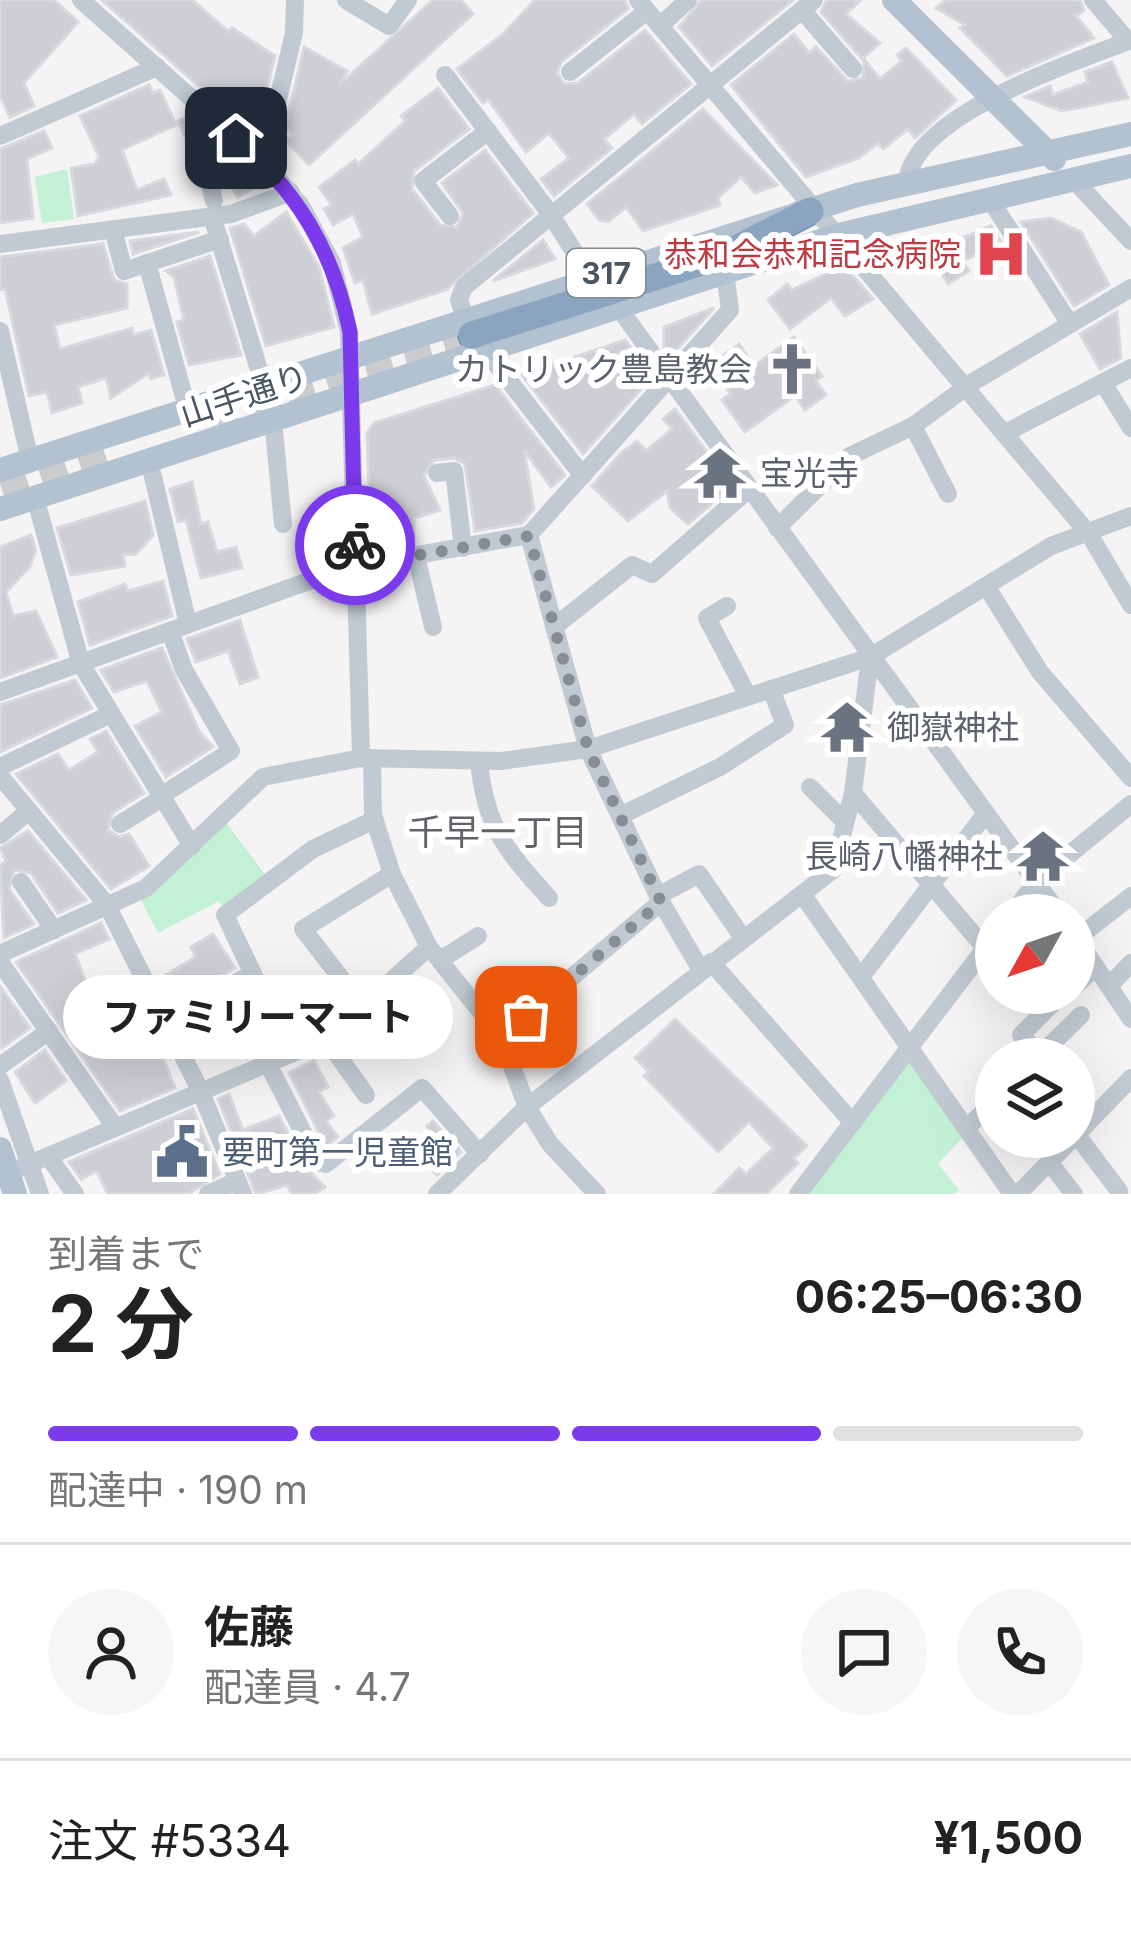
<!DOCTYPE html>
<html lang="ja">
<head>
<meta charset="utf-8">
<style>
  body { margin:0; font-family:Inter,"Noto Sans JP",sans-serif; background:#f6f6f6; color:#222; height:100vh; display:flex; flex-direction:column; font-size:45px; white-space:nowrap }
  * { box-sizing:border-box; margin:0 }
  p { font-size:39px; color:#767676 }
  .icon { flex:none; width:66px; height:66px; fill:none; stroke:currentColor; stroke-width:2; stroke-linecap:round; stroke-linejoin:round }
  .map { position:relative; height:1194px; overflow:hidden }
  .drawer { display:flex; flex-direction:column; background:#fff; flex:1 }
  .drawer>* { flex:none }
  .needle { width:78px; rotate:230deg }
  .tools { position:absolute; left:975px; top:894px; display:grid; gap:24px }
  .tools a { display:grid; place-items:center; width:120px; height:120px; border-radius:50%; background:#fff; box-shadow:0 12px 48px #0002; font-size:60px }
  .pin { position:absolute; display:grid; place-items:center; width:102px; height:102px; color:#fff; margin:-51px; border-radius:24px; box-shadow:0 6px 18px #0006 }
  .courier { position:absolute; display:grid; place-items:center; width:120px; height:120px; margin:-60px; border:9px solid #7c3aed; border-radius:50%; background:#fff; color:#222; box-shadow:0 3px 15px #0007 }
  .bubble { position:absolute; height:84px; border-radius:42px; background:#fff; box-shadow:0 12px 48px #0002; font-size:39px; font-weight:700; line-height:84px; text-align:center }
  .overview em { font-style:normal; font-weight:700 }
  .overview div { display:flex; flex-direction:column-reverse }
  .overview { display:flex; align-items:center; justify-content:space-between; height:204px; padding:0 48px }
  h1 { font-size:78px; font-weight:700; line-height:90px }
  .bar { display:grid; grid-template-columns:repeat(4,1fr); gap:18px 12px; align-content:center; height:144px; padding:0 48px }
  .bar i { height:15px; border-radius:9px; background:#e0e0e0 }
  .bar .on { background:#7c3aed }
  .bar p { grid-column:span 4 }
  .line { display:flex; align-items:center; gap:30px; padding:0 48px; border-top:3px solid #e0e0e0 }
  .line div { flex:1 }
  .round { display:grid; place-items:center; flex:none; width:126px; height:126px; border-radius:63px; background:#f6f6f6 }
  .map>svg:first-child { display:block }
  .green { fill:#c3f1d5 }
  .building { fill:#cdcfd5; stroke:#d7d9de; stroke-width:3 }
  .lines { fill:none; stroke-linecap:round; stroke-linejoin:round }
  .highway-tunnel { stroke:#caccce; stroke-width:27; stroke-dasharray:27 14; stroke-linecap:butt }
  .highway-casing { stroke:#7690ad; stroke-width:30 }
  .minor { stroke:#c1cad2; stroke-width:18 }
  .major { stroke:#b3c2d1; stroke-width:24 }
  .highway { stroke:#8ba5c1; stroke-width:27 }
  .done { stroke:#868d94; stroke-width:12; stroke-dasharray:0 21.6 }
  .route { stroke:#7c3aed; stroke-width:15 }
  .labels { text-anchor:middle; dominant-baseline:central; stroke-width:12; stroke-linejoin:round; paint-order:stroke }
  .shield { fill:#fff; stroke:#808990; stroke-width:3 }
  .shield-label { font-size:30px; font-weight:bold; fill:#4a5661 }
  .health-label { font-size:33px; fill:#be3a42; stroke:#fff; text-anchor:end }
  .worship-label { font-size:33px; fill:#5b616d; stroke:#fff; text-anchor:end }
  .street-label { font-size:33px; fill:#4a5661; stroke:#fff }
  .service-label { font-size:33px; fill:#4e5e75; stroke:#fff; text-anchor:start }
  .neighbourhood-label { font-size:36px; fill:#5f6368; stroke:#fff }
</style>
</head>
<body>
<div class="map">
<svg width="1131" height="1194" viewBox="0 0 1131 1194">
  <rect width="100%" height="100%" fill="#f5f3f3"/>
  <!-- green -->
  <g class="green">
    <polygon points="67,169 74,219 42,223 35,177"/>
    <polygon points="225,821 267,877 225,910 219,901 158,933 141,900"/>
    <polygon points="910,1055 965,1135 938,1164 959,1190 954,1194 804,1194"/>
  </g>
  <!-- building -->
  <g class="building">
    <polygon points="0,0 54,0 78,22 24,83 34,106 10,117 0,96"/>
    <polygon points="102,0 192,0 229,32 232,28 275,56 255,136"/>
    <polygon points="433,0 461,0 473,14 309,165 286,141 292,135 286,125 304,47 347,71 340,84"/>
    <polygon points="535,0 625,0 628,9 561,62 557,73 564,84 578,83 645,30 691,84 642,124 634,114 604,139 612,148 554,196 541,179 569,158 549,133 526,152 488,99 483,103 457,69 503,34"/>
    <polygon points="701,0 793,0 712,66 679,27"/>
    <polygon points="827,0 861,0 846,14 880,43 863,58 880,79 902,61 897,55 906,48 956,100 915,138 908,129 883,149 878,143 859,158 806,177 731,85 794,34 809,53 816,47 848,81 863,78 864,61 821,12"/>
    <polygon points="946,0 1080,0 1084,10 1076,16 1094,38 1007,76 960,28 965,25 936,8"/>
    <polygon points="1112,62 1128,98 1062,111 1025,97 1050,86 1053,95 1088,82 1085,72"/>
    <polygon points="149,85 153,93 160,90 176,125 122,150 137,190 164,179 171,195 78,216 71,168 95,164 99,157 80,116"/>
    <polygon points="438,88 469,129 414,171 412,189 440,225 457,227 463,213 442,183 485,150 533,213 446,290 372,314 363,280 355,283 343,248 363,237 353,214 333,225 324,209 332,205 319,187 355,160 358,164 405,121 401,116"/>
    <polygon points="703,109 777,185 755,193 741,177 718,198 720,205 643,231 626,207 608,222 599,220 587,204"/>
    <polygon points="189,116 214,137 200,147 185,136 178,121"/>
    <polygon points="44,131 52,148 27,159 33,218 0,223 0,149"/>
    <polygon points="233,157 262,183 238,197 219,167"/>
    <polygon points="286,212 319,267 334,327 266,346 230,228 244,224 254,236"/>
    <polygon points="1051,218 1081,232 1109,285 1074,306 1021,222"/>
    <polygon points="991,226 1001,242 963,261 969,271 948,284 929,252"/>
    <polygon points="199,232 133,254 130,241"/>
    <polygon points="543,240 555,259 493,281"/>
    <polygon points="103,244 114,280 127,284 127,308 54,325 60,349 132,328 134,335 151,330 164,375 151,379 149,373 111,398 106,378 78,387 82,403 52,413 47,392 29,396 5,289 0,290 0,257"/>
    <polygon points="210,256 241,355 189,365 177,322 184,320 174,277 166,271"/>
    <polygon points="836,269 840,274 847,269 873,299 845,316 831,298 790,329 768,300 787,284 792,290"/>
    <polygon points="714,308 671,356 664,347 664,327"/>
    <polygon points="1117,312 1121,358 1100,369 1080,334"/>
    <polygon points="794,337 822,376 816,381 826,395 805,410 795,396 745,432 722,400 731,394 710,365 739,344 754,366"/>
    <polygon points="625,340 652,377 583,454 522,375"/>
    <polygon points="495,385 565,475 551,487 524,450 534,509 522,523 475,531 465,464 454,458 434,460 424,476 440,510 414,518 414,542 371,550 367,433 374,423"/>
    <polygon points="675,409 732,486 688,524 670,508 667,491 628,521 592,486 621,453 637,441 646,451 672,429 663,419"/>
    <polygon points="192,482 201,524 208,522 217,552 236,547 242,568 201,578 186,520 178,522 170,489"/>
    <polygon points="145,501 153,535 136,554 123,555 125,566 71,575 57,528"/>
    <polygon points="31,535 36,551 29,568 6,592 13,616 36,611 57,657 0,678 0,547"/>
    <polygon points="163,581 172,616 90,645 78,602 125,584 128,591"/>
    <polygon points="240,620 258,677 240,684 228,651 196,662 187,639"/>
    <polygon points="162,648 199,731 213,747 166,777 135,726 162,712 147,681 114,692 101,670"/>
    <polygon points="75,680 92,708 0,752 0,705"/>
    <polygon points="106,731 144,793 112,813 108,830 119,837 129,834 149,866 111,889 16,774 58,754 69,770 98,752 90,739"/>
    <polygon points="28,831 86,900 58,913 31,873 14,870 9,889 34,924 4,938 0,866 6,861 0,848"/>
    <polygon points="101,923 109,939 75,954 91,996 96,1002 117,991 126,1008 140,1001 175,1088 120,1111 16,962"/>
    <polygon points="213,934 235,968 172,1004 159,979 196,957 191,947"/>
    <polygon points="301,982 327,1013 314,1024 286,994"/>
    <polygon points="0,986 30,1028 2,1048 0,1044"/>
    <polygon points="247,992 264,1028 255,1033 262,1051 246,1058 223,1006"/>
    <polygon points="675,1019 807,1146 794,1158 798,1163 766,1194 714,1194 739,1168 746,1174 773,1148 749,1122 718,1152 644,1076 649,1072 635,1058"/>
    <polygon points="45,1050 66,1081 35,1103 15,1072"/>
    <polygon points="314,1060 328,1087 319,1092 334,1116 326,1121 338,1137 326,1147 289,1073"/>
    <polygon points="229,1094 243,1130 279,1116 306,1168 325,1187 314,1194 292,1194 287,1185 256,1194 218,1099"/>
    <polygon points="193,1109 220,1174 188,1194 108,1194 97,1171 81,1179 69,1162"/>
    <polygon points="433,1121 461,1152 437,1175 421,1156 435,1145 427,1126"/>
  </g>
  <g class="lines">
    <!-- highway-tunnel -->
    <g class="highway-tunnel">
      <polyline points="208,414 472,335"/>
      <polyline points="0,484 104,449"/>
    </g>
    <!-- highway casing -->
    <g class="highway-casing">
      <polyline id="highway" points="472,335 724,255 810,211"/>
    </g>
    <!-- minor -->
    <g class="minor">
      <polyline points="81,0 263,162 301,206 332,263 349,332 361,758"/>
      <polyline points="346,0 389,26 408,0"/>
      <polyline points="638,0 1089,534 1131,605"/>
      <polyline points="1093,0 1128,41"/>
      <polyline points="802,10 853,69"/>
      <polyline points="660,26 688,0"/>
      <polyline points="570,72 647,11"/>
      <polyline points="445,75 549,212 591,278"/>
      <polyline points="0,136 157,67"/>
      <polyline points="263,162 294,33 295,0"/>
      <polyline points="1072,178 1131,241"/>
      <path d="M907,182C913,115 1074,62 1131,40"/>
      <polyline points="989,198 1070,324"/>
      <polyline points="214,201 204,161 236,138"/>
      <polyline points="212,216 264,386"/>
      <polyline points="450,216 423,181 488,131"/>
      <polyline points="113,229 124,271 220,239"/>
      <polyline points="0,244 231,214 291,192"/>
      <polyline points="147,263 188,411"/>
      <polyline points="618,307 1060,915"/>
      <polyline points="466,320 459,300 464,287 814,0"/>
      <polyline points="0,331 30,460"/>
      <polyline points="485,350 583,476"/>
      <polyline points="1103,383 1131,428"/>
      <polyline points="273,420 283,524"/>
      <polyline points="913,426 948,494"/>
      <polyline points="1005,433 1131,368"/>
      <polyline points="149,460 188,624"/>
      <polyline points="437,473 454,471 463,548"/>
      <polyline points="35,497 81,664 192,846"/>
      <polyline points="777,528 850,456 913,426 973,382 1131,288"/>
      <polyline points="529,535 588,749 661,902 701,970"/>
      <polyline points="416,556 433,627"/>
      <polyline points="986,586 1040,672 1131,778"/>
      <polyline points="727,606 707,618 748,696"/>
      <polyline points="554,627 632,565 652,574 749,489"/>
      <polyline points="0,692 345,568 529,535 730,310 725,273"/>
      <polyline points="372,758 373,815 392,874 429,947 501,1037 527,1107 550,1144 597,1194"/>
      <path d="M479,761C485,827 506,850 549,898"/>
      <polyline points="0,767 111,714"/>
      <polyline points="0,776 107,905 200,1090 243,1194"/>
      <polyline points="810,787 845,822"/>
      <polyline points="853,793 985,948"/>
      <polyline points="161,796 231,751 184,670 170,631"/>
      <polyline points="622,815 720,767 785,725 771,689"/>
      <polyline points="120,824 162,798"/>
      <polyline points="0,835 29,811"/>
      <polyline points="21,882 54,930"/>
      <polyline points="802,894 1012,1194"/>
      <polyline points="658,896 699,874 743,938"/>
      <polyline points="1011,915 1037,881 1131,804"/>
      <polyline points="1074,935 1131,1019"/>
      <polyline points="1076,939 1131,896"/>
      <polyline points="0,954 146,888 263,777 361,758 501,761 588,749 870,657 1051,546 1131,516"/>
      <polyline points="440,960 478,936"/>
      <polyline points="0,962 115,1127"/>
      <polyline points="711,962 853,1123"/>
      <polyline points="861,977 986,813"/>
      <polyline points="1109,986 1131,963"/>
      <polyline points="1074,987 1096,967"/>
      <polyline points="361,1004 303,929 392,874"/>
      <polyline points="167,1023 253,973"/>
      <polyline points="501,1037 661,902"/>
      <polyline points="326,1039 366,1095"/>
      <polyline points="291,1054 225,915 313,849 374,820"/>
      <polyline points="1040,1055 1021,1035 1052,1004 1042,993"/>
      <polyline points="1036,1059 1081,1015"/>
      <polyline points="268,1064 318,1162 326,1164 422,1088 480,1154"/>
      <polyline points="0,1066 49,1031"/>
      <polyline points="0,1080 40,1194"/>
      <polyline points="967,1128 996,1099"/>
      <polyline points="1076,1134 1119,1191"/>
      <polyline points="1074,1137 1131,1078"/>
      <polyline points="48,1156 75,1194"/>
      <polyline points="1049,1162 1074,1194"/>
      <polyline points="8,1173 326,1039 429,947"/>
      <polyline points="208,1194 237,1181"/>
      <polyline points="437,1194 527,1107 833,870 853,793 870,657"/>
      <polyline points="798,1194 996,934"/>
      <polyline points="1018,1194 1074,1137"/>
    </g>
    <!-- major -->
    <g class="major">
      <polyline points="894,0 1054,159"/>
      <polyline points="0,470 857,195 1131,134"/>
      <polyline points="0,509 839,235 1131,166"/>
      <polyline points="0,1149 15,1194"/>
    </g>
    <!-- highway -->
    <use href="#highway" class="highway"/>
  </g>
  <g class="lines">
    <!-- done -->
    <polyline class="done" points="355,545 356,566 529,536 588,749 661,902 526,1017"/>
    <!-- route -->
    <path class="route" d="M236,138C298,193 333,250 350,332L355,545"/>
  </g>
  <!-- icons -->
  <defs>
    <g id="hospital-bare" transform="scale(4.14)"><path d="M-5-5h3v3.5h4V-5h3V5h-3V1.5h-4V5h-3Z" fill="#e0444e" stroke="#fff" stroke-width="2.5" paint-order="stroke"/></g>
    <g id="church-bare" transform="scale(4.14)"><path d="M-1.2-6h2.4v3.5h3.3v2.4h-3.3V6h-2.4V-.1h-3.3v-2.4h3.3Z" fill="#6b7280" stroke="#fff" stroke-width="2.5" paint-order="stroke"/></g>
    <g id="temple-bare" transform="scale(4.14)"><path d="M0-6L5-2H3V0L6.5 2.5H4V6H1.5V3h-3V6H-4V2.5H-6.5L-3 0V-2H-5Z" fill="#6b7280" stroke="#fff" stroke-width="2.5" paint-order="stroke"/></g>
    <g id="civic-bare" transform="scale(4.14)"><path d="M-.6-6.5H3V-4.5H.6V-3L4-1V1h2V6H-6V1h2V-1L-.6-3ZM-1.2 2.5V6h2.4V2.5Z" fill="#5c6f8a" stroke="#fff" stroke-width="2.5" paint-order="stroke"/></g>
  </defs>
  <g fill-rule="evenodd">
    <use href="#hospital-bare" x="1001" y="254"/>
    <use href="#church-bare" x="792" y="369"/>
    <use href="#temple-bare" x="720" y="473"/>
    <use href="#temple-bare" x="847" y="727"/>
    <use href="#temple-bare" x="1043" y="856"/>
    <use href="#civic-bare" x="182" y="1152"/>
  </g>
  <g class="labels">
    <!-- shield labels -->
    <rect class="shield" x="567" y="249" width="78" height="48" rx="9"/>
    <g class="shield-label">
      <text x="606" y="273">317</text>
    </g>
    <!-- health labels -->
    <g class="health-label">
      <text x="961" y="254">恭和会恭和記念病院</text>
    </g>
    <!-- worship labels -->
    <g class="worship-label">
      <text x="752" y="369">カトリック豊島教会</text>
      <text x="760" y="473" text-anchor="start">宝光寺</text>
      <text x="887" y="727" text-anchor="start">御嶽神社</text>
      <text x="1003" y="856">長崎八幡神社</text>
    </g>
    <!-- street labels -->
    <g class="street-label">
      <text transform="translate(244 395) rotate(-18)">山手通り</text>
    </g>
    <!-- service labels -->
    <g class="service-label">
      <text x="222" y="1152">要町第一児童館</text>
    </g>
    <!-- neighbourhood labels -->
    <g class="neighbourhood-label">
      <text x="498" y="832">千早一丁目</text>
    </g>
  </g>
</svg>
<div class="tools">
<a><svg class="needle" viewBox="-14 -14 28 28"><path d="M0-13l5 13h-10z" fill="#e53935"/><path d="M0 13l5-13h-10z" fill="#767676"/></svg></a>
<a><svg class="icon" aria-label="layers" viewBox="0 0 24 24"><path d="M12 4l9 5-9 5-9-5zM3 14l9 5 9-5"/></svg></a>
</div>
<div class="pin" style="left:526px;top:1017px;background:#ea580c"><svg class="icon" aria-label="bag" viewBox="0 0 24 24"><path d="M5 8h14l-1 12H6zM9 8a3 3 0 0 1 6 0"/></svg></div>
<div class="pin" style="left:236px;top:138px;background:#1f2937"><svg class="icon" aria-label="home" viewBox="0 0 24 24"><path d="M3 11l9-7 9 7M6 9v11h12V9"/></svg></div>
<div class="courier" style="left:355px;top:545px"><svg class="icon" aria-label="bike" viewBox="0 0 24 24"><circle cx="6" cy="16" r="4"/><circle cx="18" cy="16" r="4"/><path d="M6 16l4-8h5l3 8M10 8l3 8H6M13 5h3"/></svg></div>
<div class="bubble" style="left:63px;top:975px;width:390px">ファミリーマート</div>
</div>
<section class="drawer">
<div class="overview"><div><h1>2 分</h1><p>到着まで</p></div><em>06:25–06:30</em></div>
<div class="bar"><i class="on"></i><i class="on"></i><i class="on"></i><i></i><p>配達中 · 190 m</p></div>
<div class="line" style="height:216px"><a class="round"><svg class="icon" aria-label="person" viewBox="0 0 24 24"><circle cx="12" cy="8" r="4"/><path d="M4 21q1-7 8-7t8 7"/></svg></a><div><b>佐藤</b><p>配達員 · 4.7</p></div><a class="round"><svg class="icon" aria-label="chat" viewBox="0 0 24 24"><path d="M4 5h16v11H9l-5 4z"/></svg></a><a class="round"><svg class="icon" aria-label="phone" viewBox="0 0 24 24"><path d="M5 4h4l2 5-3 2q2 4 5 5l2-3 5 2v4C11 20 4 13 5 4z"/></svg></a></div>
<div class="line" style="height:156px"><div>注文 #5334</div><b>¥1,500</b></div>
</section>
</body>
</html>
